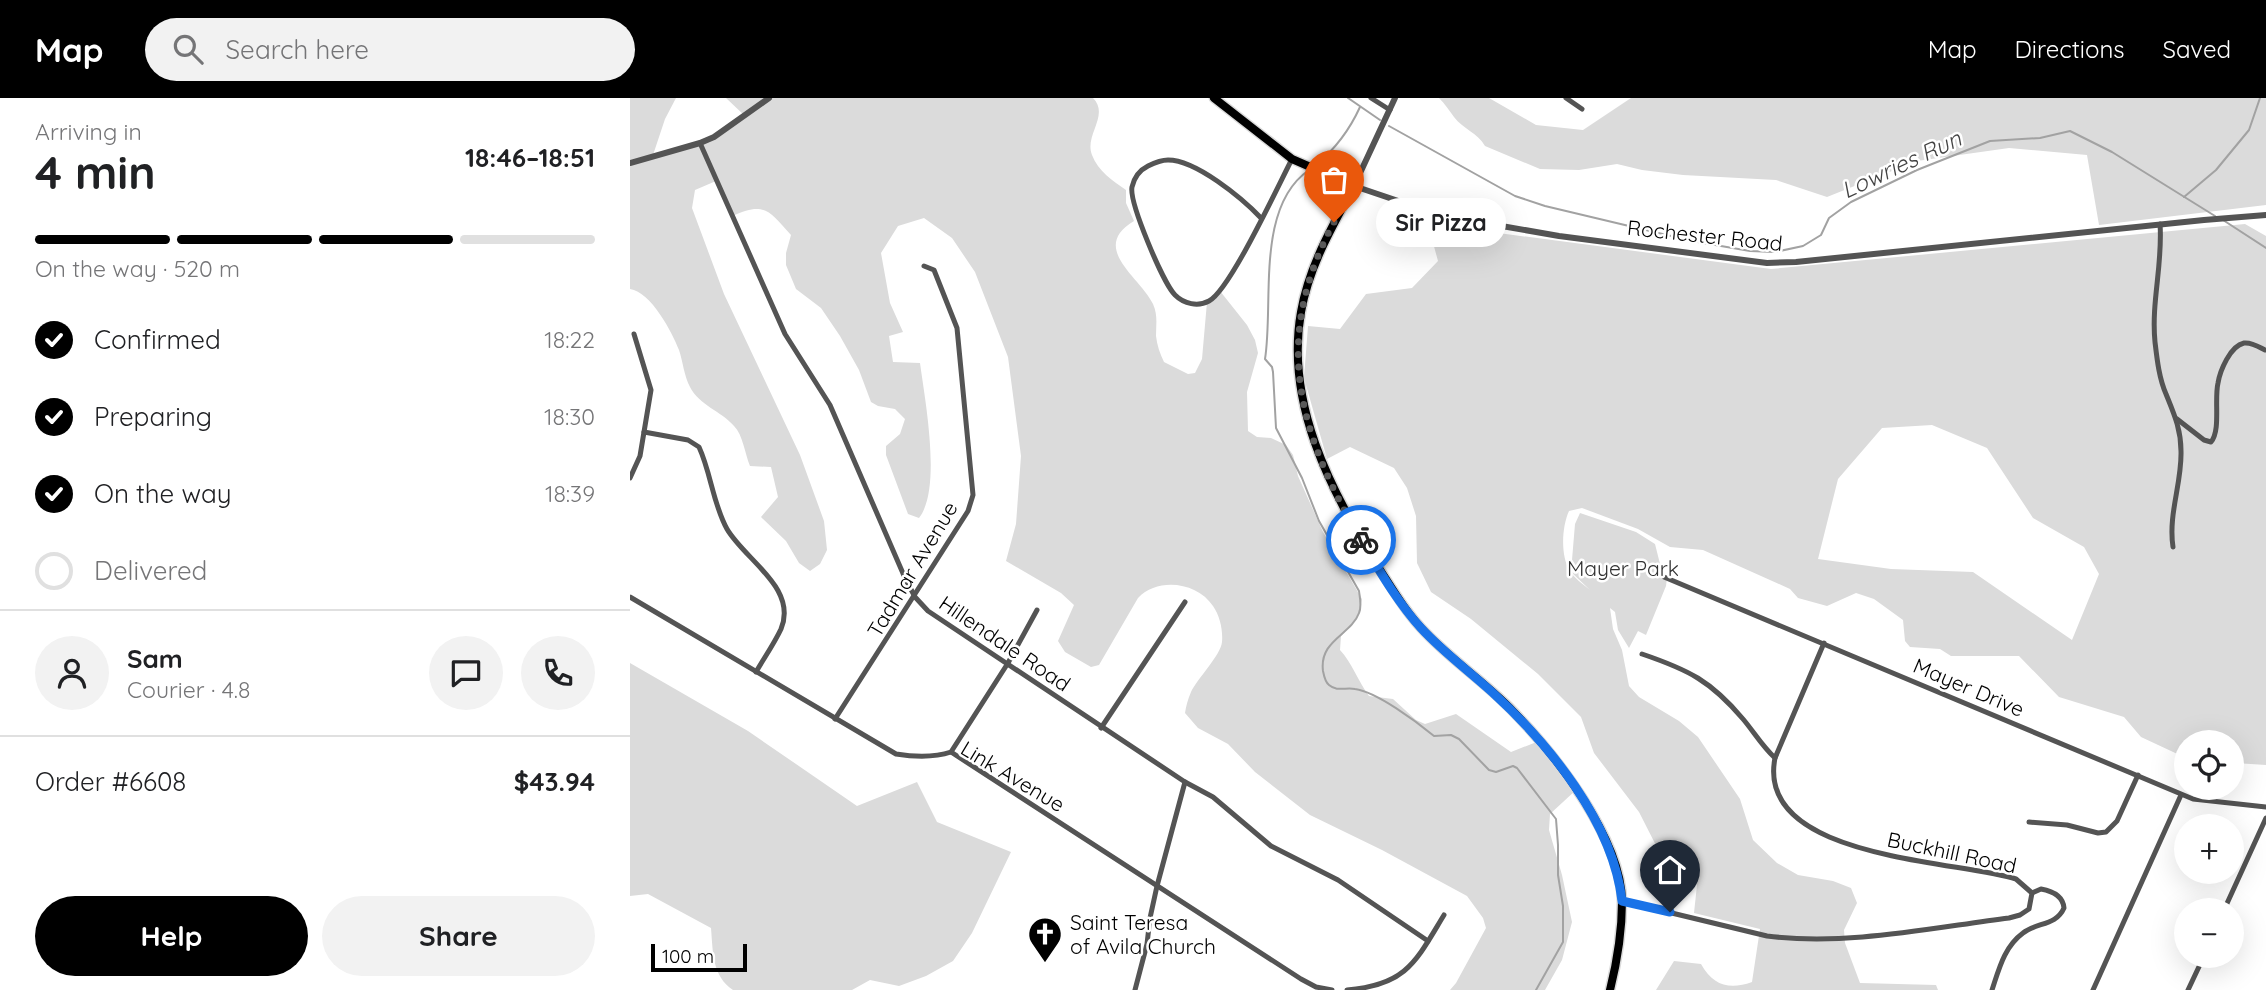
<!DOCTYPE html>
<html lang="en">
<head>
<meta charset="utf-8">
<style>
  body { margin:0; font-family:Quicksand,sans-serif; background:#f2f2f2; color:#202124; height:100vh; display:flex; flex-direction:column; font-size:26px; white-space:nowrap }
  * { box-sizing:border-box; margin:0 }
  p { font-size:23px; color:#757577 }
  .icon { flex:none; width:38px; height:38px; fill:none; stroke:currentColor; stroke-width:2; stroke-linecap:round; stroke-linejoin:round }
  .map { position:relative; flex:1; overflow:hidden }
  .sheet { display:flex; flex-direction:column; background:#fff; width:630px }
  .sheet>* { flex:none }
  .fabs { position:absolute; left:1544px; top:632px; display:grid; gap:14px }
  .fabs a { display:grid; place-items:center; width:70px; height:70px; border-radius:50%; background:#fff; box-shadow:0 7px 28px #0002; font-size:35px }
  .scale { position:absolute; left:21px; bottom:18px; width:96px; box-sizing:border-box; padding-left:7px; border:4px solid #000; border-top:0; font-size:19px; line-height:24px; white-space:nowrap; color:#000; -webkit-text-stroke:5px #fff; paint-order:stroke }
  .pin { position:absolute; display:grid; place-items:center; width:60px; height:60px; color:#fff; margin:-72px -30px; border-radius:50% 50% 50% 0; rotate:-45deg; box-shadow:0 0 7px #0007 }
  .pin .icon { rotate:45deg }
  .courier { position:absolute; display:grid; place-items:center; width:70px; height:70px; margin:-35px; border:5px solid #1a73e8; border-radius:50%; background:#fff; color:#222; box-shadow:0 2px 9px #0007 }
  .bubble { position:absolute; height:49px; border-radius:24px; background:#fff; box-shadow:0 7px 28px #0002; font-size:23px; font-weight:800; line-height:49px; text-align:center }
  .overview em { font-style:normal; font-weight:800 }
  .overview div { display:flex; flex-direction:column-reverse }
  .overview { display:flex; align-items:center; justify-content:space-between; height:119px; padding:0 35px }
  h1 { font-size:46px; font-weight:800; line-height:52px }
  .bar { display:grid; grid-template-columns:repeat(4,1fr); gap:10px 7px; align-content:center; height:84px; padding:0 35px }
  .bar i { height:9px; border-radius:5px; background:#e0e0e0 }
  .bar .selected { background:#000 }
  .bar p { grid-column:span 4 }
  .line { display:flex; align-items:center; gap:18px; padding:0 35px; border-top:2px solid #e0e0e0 }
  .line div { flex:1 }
  .round { display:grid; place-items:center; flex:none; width:74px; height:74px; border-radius:37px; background:#f2f2f2 }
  ol { padding:0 35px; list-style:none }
  li { display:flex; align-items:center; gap:21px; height:77px }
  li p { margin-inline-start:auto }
  li .icon { padding:7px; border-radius:50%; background:#000; color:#fff; stroke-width:4 }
  li:last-child { color:#757577 }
  li i { width:38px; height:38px; border:4px solid #e0e0e0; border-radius:50% }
  .button { display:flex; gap:14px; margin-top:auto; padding:14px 35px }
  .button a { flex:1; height:80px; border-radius:42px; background:#000; color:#fff; font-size:28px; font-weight:800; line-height:80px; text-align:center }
  .button a+a { background:#f2f2f2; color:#202124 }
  header { display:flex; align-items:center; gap:42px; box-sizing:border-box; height:98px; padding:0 35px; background:#000; color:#fff }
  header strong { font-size:33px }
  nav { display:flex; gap:38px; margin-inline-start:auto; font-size:24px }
  .search { width:490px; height:63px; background:#f2f2f2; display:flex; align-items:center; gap:18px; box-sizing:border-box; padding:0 24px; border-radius:38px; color:#757577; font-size:26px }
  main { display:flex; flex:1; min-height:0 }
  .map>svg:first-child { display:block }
  .green { fill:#dbdbdb; fill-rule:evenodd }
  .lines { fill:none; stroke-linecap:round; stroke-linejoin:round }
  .stream { stroke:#a2a2a2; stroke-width:2 }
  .primary-casing { stroke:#dbdbdb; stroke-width:11 }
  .minor { stroke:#545454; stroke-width:5 }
  .tertiary { stroke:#545454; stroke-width:6 }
  .primary { stroke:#000; stroke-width:8 }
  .done { stroke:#595959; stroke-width:7; stroke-dasharray:0 12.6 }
  .route { stroke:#1a73e8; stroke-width:9 }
  .labels { text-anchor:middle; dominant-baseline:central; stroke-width:5; stroke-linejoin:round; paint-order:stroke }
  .street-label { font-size:21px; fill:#000; stroke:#fff }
  .park-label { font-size:21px; fill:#323232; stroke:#fff }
  .poi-label { font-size:21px; fill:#000; stroke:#fff; text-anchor:start }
  .water-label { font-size:23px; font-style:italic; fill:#434343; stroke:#fff }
</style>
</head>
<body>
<header>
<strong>Map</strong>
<div class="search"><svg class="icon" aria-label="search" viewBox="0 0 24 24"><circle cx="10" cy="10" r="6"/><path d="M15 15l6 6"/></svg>Search here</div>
<nav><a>Map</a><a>Directions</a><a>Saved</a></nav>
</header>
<main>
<section class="sheet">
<div class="overview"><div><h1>4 min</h1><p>Arriving in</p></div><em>18:46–18:51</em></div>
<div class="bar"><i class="selected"></i><i class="selected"></i><i class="selected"></i><i></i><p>On the way · 520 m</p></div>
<ol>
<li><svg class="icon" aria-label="check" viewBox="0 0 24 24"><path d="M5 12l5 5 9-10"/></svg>Confirmed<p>18:22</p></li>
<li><svg class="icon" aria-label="check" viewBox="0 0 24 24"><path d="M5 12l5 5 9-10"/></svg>Preparing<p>18:30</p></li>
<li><svg class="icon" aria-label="check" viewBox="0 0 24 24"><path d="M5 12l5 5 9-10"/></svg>On the way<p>18:39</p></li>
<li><i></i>Delivered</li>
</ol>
<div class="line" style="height:126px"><a class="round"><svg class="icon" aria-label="person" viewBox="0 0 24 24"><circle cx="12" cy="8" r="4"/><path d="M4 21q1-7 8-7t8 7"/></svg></a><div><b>Sam</b><p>Courier · 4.8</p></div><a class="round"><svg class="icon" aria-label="chat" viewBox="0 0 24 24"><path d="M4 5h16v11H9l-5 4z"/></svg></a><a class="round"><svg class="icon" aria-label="phone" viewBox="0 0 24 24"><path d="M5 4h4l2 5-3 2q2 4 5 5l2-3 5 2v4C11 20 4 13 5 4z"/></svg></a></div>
<div class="line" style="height:91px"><div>Order #6608</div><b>$43.94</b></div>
<div class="button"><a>Help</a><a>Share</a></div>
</section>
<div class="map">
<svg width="1636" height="892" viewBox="0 0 1636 892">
  <rect width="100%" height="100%" fill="#fff"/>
  <!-- green -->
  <g class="green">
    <path d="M0,0H46L35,21L23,57L70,45L115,18L96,0H463C480,17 454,37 462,57C468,73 483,83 496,92V105L504,123C459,150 510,179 523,206C528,217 526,227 526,238C527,247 530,256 534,264L558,276L565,275L572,261L577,204L590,193L617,227L625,242L628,255L617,294L618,333L627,339L641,340L656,347L663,357L668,378L693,434L732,501C730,518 722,527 711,538L710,552C722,565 728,583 739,598L763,601L786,622L795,626L826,616L881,654L909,643L946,692L920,716L919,732L932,777L942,824L932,862L915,892H820L826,885L856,830L853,820L837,798L752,752L680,717L625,674L598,646L568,630L555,615C556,608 558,601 561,594C567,581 591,557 592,544C593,532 590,518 583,508C567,484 528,479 508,500L469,567L461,569L435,554L428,543L444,507L431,495L376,463L386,426L391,358L378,259L345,174L322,140L294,120L268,128L251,155L260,205L273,234L259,238L263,264L290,265C295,302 312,391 289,420L278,416L256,357V348L270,336L275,321L265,311L248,308L241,304L229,272L210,238L191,210L166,191L156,167V155L161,137C139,113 135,103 102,118L86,83L65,92L62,110L94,196L170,357L194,423L197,452L190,466L180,473L169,465L156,443L131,419L148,399L141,369L120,368C115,356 113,337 104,328C91,313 69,307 60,289C54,278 53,264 49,252C42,234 21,194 0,191Z"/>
    <path d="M809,0H859L906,27L953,32L1001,0H1636V107L1469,127L1457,57L1379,50L1287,63L1197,99L1146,82L1053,77L1012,72L987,66L949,72L910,71L855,48C848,35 833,31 824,19C819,12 815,6 809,0Z"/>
    <path d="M796,119L861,134L1141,171L1615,126L1636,138V667L1605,665L1601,660V644L1573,641L1572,644H1556V660L1511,639L1494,619L1429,599L1389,558H1321L1310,551L1280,549L1275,543L1273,522L1244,501L1226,495L1197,508L1168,500L1160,491L1073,452L1040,449L1008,431L952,410L939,413C932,428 930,458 940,473C944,480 953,486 960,492L941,474L945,426L950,415L1006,434L1025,446L1033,478L1037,480L1036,488L1016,537L1008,533L999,550L988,532L985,514L980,510L983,531L992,552L999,588L1009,599L1049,623L1068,639L1110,701L1123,742L1147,765L1168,777L1203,783L1221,790L1227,805L1214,832L1215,845L1230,885L1306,887L1308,892H1026L1044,863L1071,866C1083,888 1100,892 1122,884L1130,831L1064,815L1067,787L1040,775L1009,714L964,655L951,619L908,576L841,521L801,494L787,465L786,418L777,390L764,370L720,349L697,361L674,280L678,228L710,231L736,196L782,190L808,163ZM1302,327L1357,350L1403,420L1454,449L1469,476L1442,542L1343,474L1261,471L1188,461L1208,381L1252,330Z"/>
    <path d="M0,565L118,633L227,708L287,684L307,724L381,754L342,835L323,863L296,878L269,888L240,882L222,892H103C82,878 83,854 81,830L18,796L0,798Z"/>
  </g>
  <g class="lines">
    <!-- stream -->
    <g class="stream">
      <polyline points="718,0 750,22"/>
      <polyline points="759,28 885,98 915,108 1062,143 1120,153 1145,154 1173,148 1191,137 1199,120 1221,104 1287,72 1360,43 1410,40 1440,33 1482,54 1585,118"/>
      <path d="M686,67C704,52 720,31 730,9"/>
      <path d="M679,72C625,109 644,206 635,261L642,269L643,274L646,330L672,380L689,423L729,493C730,501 732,508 729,515C721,537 689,542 693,573C694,578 695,584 699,587C707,594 716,589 725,591C747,594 787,624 804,638L821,637L829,641L859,672L866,674L883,668L887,670L926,721L928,747V777L933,808V844L906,892"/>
      <polyline points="1554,99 1586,72 1619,32 1630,0"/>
      <polyline points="1593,122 1636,150"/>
    </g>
    <!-- primary casing -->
    <g class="primary-casing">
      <path id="primary" d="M584,0L662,61L724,88C702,129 679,168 671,214C655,304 700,392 747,467C762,490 776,515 796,535C822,562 853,583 879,609C922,653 991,738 992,803C992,832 987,864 980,892"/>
    </g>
    <!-- minor -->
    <g class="minor">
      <polyline points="741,0 760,12"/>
      <polyline points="936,0 952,11"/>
      <polyline points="70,45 155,236 200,307 275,480 285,499 298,513 555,684 583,699 641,748 708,782 798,843"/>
      <path d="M631,120C612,100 566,62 538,62C530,62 524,65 518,68C510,72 504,80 502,89C499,104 533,185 545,197C554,206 568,209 579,203C600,192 648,88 662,61"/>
      <path d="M1530,126C1533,166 1521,204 1525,244C1527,261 1529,280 1536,296C1544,316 1551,331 1551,353C1552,385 1538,416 1543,449"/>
      <path d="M1547,321L1574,342L1581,344C1591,332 1584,302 1588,285C1590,273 1600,248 1614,245C1622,244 1629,249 1635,252"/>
      <path d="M14,334L58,342L69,349C81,375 83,406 97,431C115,462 168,490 151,531C144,546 134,560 126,574"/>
      <polyline points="0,380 10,358 21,292 4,236"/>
      <polyline points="1034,479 1563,701 1636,709"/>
      <path d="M0,499L266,656C285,659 303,660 321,654L671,881L686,889L702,892"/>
      <path d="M1012,556C1059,572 1081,583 1113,621C1124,634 1132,648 1145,660"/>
      <polyline points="205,621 338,413 343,397 327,230 304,172 294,168"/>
      <polyline points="471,630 555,504"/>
      <polyline points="321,654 378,565 407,512"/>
      <polyline points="1399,724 1437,727 1468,735 1476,734 1487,723 1508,677"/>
      <path d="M992,803L1137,838C1217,848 1300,830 1379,820L1390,817L1399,811L1402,795L1386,781C1325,762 1125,761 1145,660L1194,545"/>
      <polyline points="1594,812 1636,720"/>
      <polyline points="505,892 517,846 520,820 527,788 555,684"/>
      <path d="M717,892C777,887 786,863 814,817"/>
      <path d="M1362,892C1369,871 1374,849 1393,835C1407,824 1426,828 1434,810C1433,798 1422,793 1411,791L1402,795"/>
      <polyline points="1463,892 1551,697"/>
      <polyline points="1558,892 1574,858"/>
    </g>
    <!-- tertiary -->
    <g class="tertiary">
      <polyline points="765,0 724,88 792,111 843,123 929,138 1137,165 1166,164 1574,122 1636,117"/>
      <polyline points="0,65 70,45 84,39 139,0"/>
    </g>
    <!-- primary -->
    <use href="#primary" class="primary"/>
  </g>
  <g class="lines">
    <!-- done -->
    <path class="done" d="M704,124C642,240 667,333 731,442"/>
    <!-- route -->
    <path class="route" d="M731,442C749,472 768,505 791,530C813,554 839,573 862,594C919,646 983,724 992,803L1040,814"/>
  </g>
  <!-- icons -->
  <defs>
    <g id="church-pin" transform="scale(1.75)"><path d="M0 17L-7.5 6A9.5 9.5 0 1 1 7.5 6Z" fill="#000" stroke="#fff"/><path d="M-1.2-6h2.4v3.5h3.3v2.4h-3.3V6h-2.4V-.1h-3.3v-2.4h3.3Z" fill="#fff"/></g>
  </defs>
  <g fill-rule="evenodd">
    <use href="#church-pin" x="415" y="836"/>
  </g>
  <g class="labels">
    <!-- street labels -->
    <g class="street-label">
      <text transform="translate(1075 137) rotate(6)">Rochester Road</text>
      <text transform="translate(282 471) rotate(-59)">Tadmar Avenue</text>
      <text transform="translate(375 545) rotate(34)">Hillendale Road</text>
      <text transform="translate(1339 589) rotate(23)">Mayer Drive</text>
      <text transform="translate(383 678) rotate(31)">Link Avenue</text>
      <text transform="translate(1322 754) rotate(12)">Buckhill Road</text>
    </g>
    <!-- park labels -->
    <g class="park-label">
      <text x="993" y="470">Mayer Park</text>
    </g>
    <!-- poi labels -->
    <g class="poi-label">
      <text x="440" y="824">Saint Teresa<tspan x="440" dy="24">of Avila Church</tspan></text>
    </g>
    <!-- water labels -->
    <g class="water-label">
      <text transform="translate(1271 66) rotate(-25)">Lowries Run</text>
    </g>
  </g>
</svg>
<div class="fabs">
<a><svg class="icon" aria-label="locate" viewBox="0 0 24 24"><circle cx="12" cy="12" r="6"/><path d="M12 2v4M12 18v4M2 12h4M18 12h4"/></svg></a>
<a>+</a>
<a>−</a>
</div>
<div class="scale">100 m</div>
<div class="pin" style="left:704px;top:124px;background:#ea580c"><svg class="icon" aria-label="bag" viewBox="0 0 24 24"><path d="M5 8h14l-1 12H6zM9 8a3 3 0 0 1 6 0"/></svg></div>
<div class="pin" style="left:1040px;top:814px;background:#1f2937"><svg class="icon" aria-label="home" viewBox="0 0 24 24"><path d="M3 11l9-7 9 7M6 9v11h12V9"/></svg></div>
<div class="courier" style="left:731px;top:442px"><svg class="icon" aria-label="bike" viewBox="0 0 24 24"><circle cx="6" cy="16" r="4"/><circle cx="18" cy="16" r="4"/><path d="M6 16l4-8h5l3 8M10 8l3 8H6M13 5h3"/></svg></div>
<div class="bubble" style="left:746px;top:100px;width:130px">Sir Pizza</div>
</div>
</main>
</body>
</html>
